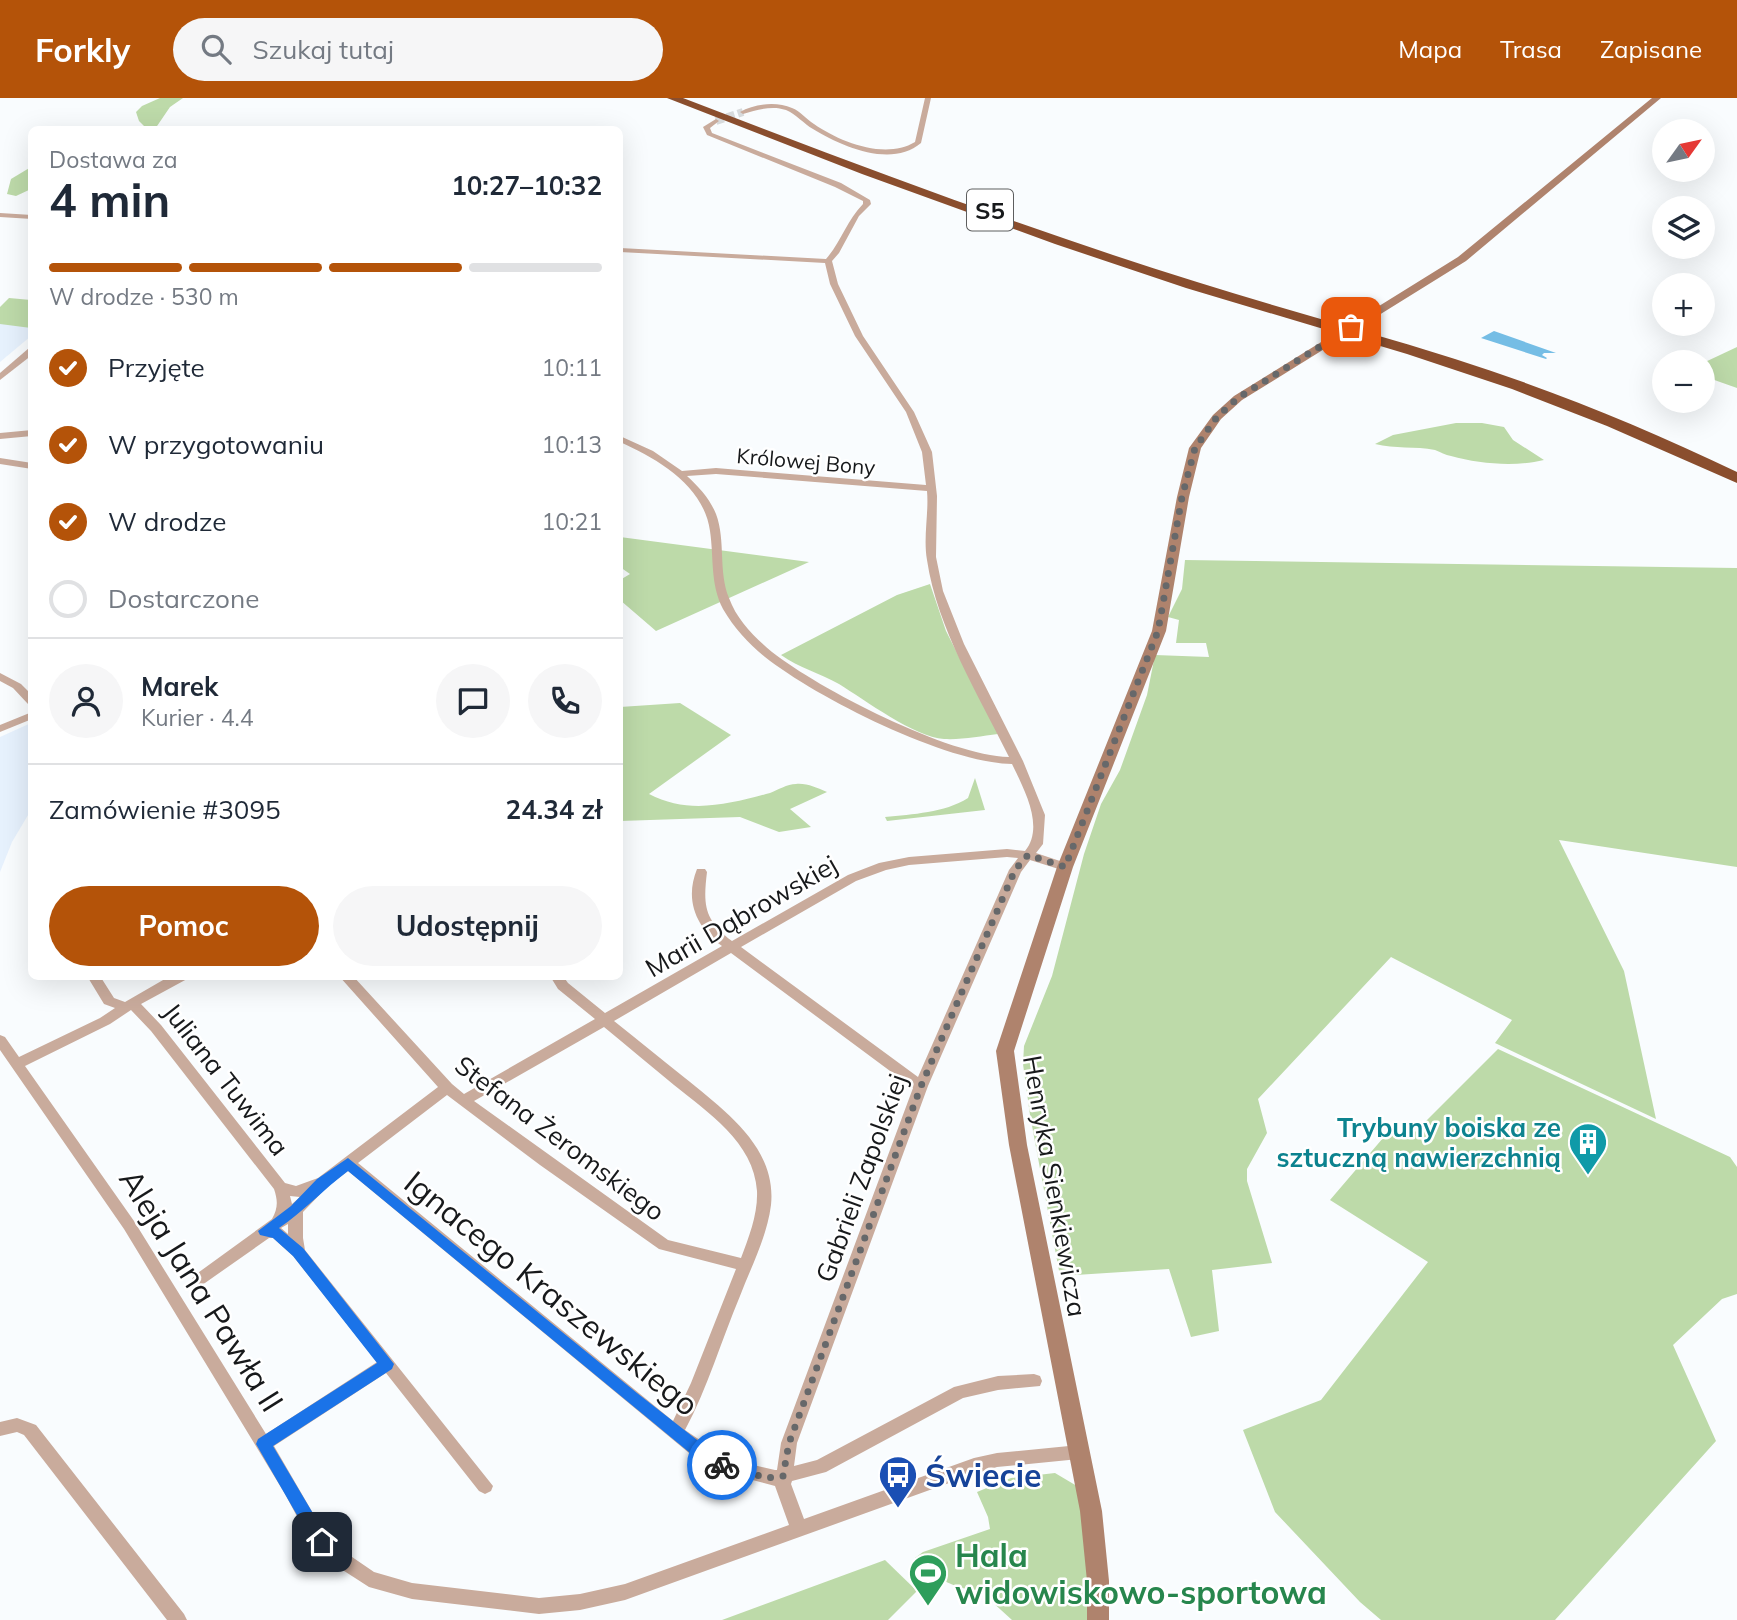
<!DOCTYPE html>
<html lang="pl">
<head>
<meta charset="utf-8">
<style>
  body { margin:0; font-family:Mulish,sans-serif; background:#f6f6f7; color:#1f2937; height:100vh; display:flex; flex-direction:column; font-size:26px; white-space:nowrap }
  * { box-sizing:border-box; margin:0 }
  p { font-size:23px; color:#747a83 }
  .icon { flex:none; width:38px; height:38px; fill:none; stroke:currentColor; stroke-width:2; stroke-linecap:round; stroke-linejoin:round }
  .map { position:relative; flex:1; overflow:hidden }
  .details { position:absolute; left:28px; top:28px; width:595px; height:854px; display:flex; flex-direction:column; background:#fff; border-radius:10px; box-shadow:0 7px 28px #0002 }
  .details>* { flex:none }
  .needle { width:46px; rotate:57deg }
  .buttons { position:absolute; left:1652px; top:21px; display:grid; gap:14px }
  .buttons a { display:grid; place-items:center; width:63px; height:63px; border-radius:50%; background:#fff; box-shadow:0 7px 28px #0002; font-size:35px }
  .pin { position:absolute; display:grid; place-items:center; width:60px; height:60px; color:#fff; margin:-30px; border-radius:14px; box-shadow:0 4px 10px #0006 }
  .courier { position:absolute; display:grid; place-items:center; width:70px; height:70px; margin:-35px; border:5px solid #1a73e8; border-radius:50%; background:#fff; color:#222; box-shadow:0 2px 9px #0007 }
  .summary em { font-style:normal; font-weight:700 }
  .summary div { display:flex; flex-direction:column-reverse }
  .summary { display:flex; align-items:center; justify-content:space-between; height:119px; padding:0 21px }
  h1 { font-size:46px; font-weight:700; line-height:52px }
  .bar { display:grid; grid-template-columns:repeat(4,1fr); gap:10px 7px; align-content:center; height:84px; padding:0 21px }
  .bar i { height:9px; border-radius:5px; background:#e0e1e3 }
  .bar .active { background:#b45309 }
  .bar p { grid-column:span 4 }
  .line { display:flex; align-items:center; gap:18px; padding:0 21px; border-top:2px solid #e0e1e3 }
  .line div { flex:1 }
  .round { display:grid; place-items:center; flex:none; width:74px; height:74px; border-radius:37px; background:#f6f6f7 }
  ol { padding:0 21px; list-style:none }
  li { display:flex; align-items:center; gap:21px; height:77px }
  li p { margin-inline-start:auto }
  li .icon { padding:7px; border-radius:50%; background:#b45309; color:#fff; stroke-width:4 }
  li:last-child { color:#747a83 }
  li i { width:38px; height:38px; border:4px solid #e0e1e3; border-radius:50% }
  .primary-button { display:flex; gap:14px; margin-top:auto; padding:14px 21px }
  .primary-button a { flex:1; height:80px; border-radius:42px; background:#b45309; color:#fff; font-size:28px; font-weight:700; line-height:80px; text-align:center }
  .primary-button a+a { background:#f6f6f7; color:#1f2937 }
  header { display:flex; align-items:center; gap:42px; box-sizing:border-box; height:98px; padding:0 35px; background:#b45309; color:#fff }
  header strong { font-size:33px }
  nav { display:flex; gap:38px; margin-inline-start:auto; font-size:24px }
  .search { width:490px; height:63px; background:#f6f6f7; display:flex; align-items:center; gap:18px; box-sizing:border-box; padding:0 24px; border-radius:38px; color:#747a83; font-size:26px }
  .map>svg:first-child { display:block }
  .built { fill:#e6f1fd }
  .green { fill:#bddaa9 }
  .water { fill:#75bde5 }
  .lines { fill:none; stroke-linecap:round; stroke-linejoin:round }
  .street-tunnel { stroke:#d7dadc; stroke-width:8; stroke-dasharray:8 3.5; stroke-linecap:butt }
  .street { fill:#c9ab9c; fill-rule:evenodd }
  .secondary { fill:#af836d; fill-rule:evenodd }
  .highway { fill:#8a4e2e; fill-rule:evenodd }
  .route { fill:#1a73e8 }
  .done { stroke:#66686a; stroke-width:7; stroke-dasharray:0 12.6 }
  .labels { text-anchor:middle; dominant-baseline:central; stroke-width:5; stroke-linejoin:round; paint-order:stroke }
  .far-street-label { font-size:21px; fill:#17191b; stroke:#fff }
  .shield { fill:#fff; stroke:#5d5e5f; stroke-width:2 }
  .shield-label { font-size:24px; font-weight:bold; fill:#17191b }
  .street-label { font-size:26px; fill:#17191b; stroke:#fff }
  .culture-label { font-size:26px; font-weight:bold; fill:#0d838f; stroke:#fff; text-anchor:end }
  .near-street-label { font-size:32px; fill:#17191b; stroke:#fff }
  .near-transit-label { font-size:32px; font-weight:bold; fill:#164399; stroke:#fff; text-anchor:start }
  .near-leisure-label { font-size:32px; font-weight:bold; fill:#27864d; stroke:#fff; text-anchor:start }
</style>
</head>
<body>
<header>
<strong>Forkly</strong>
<div class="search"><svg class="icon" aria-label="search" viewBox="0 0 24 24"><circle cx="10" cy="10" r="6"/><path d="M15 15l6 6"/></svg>Szukaj tutaj</div>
<nav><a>Mapa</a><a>Trasa</a><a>Zapisane</a></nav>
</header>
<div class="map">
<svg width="1737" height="1522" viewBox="0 0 1737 1522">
  <rect width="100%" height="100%" fill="#f9fcfe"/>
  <!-- built -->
  <g class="built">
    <polygon points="0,223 31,226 31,238 0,264"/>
    <polygon points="31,625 31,712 12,744 0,774 0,639"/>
  </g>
  <!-- green -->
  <g class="green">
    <polygon points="160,0 183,0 170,9 155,31 147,31 139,23 136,14 142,8"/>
    <polygon points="31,69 31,91 16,98 7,96 11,81"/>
    <polygon points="9,200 31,202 31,230 0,226 0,209"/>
    <polygon points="1737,249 1737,290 1703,278 1703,265"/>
    <path d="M1456,325H1482L1504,329L1513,342L1544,362C1515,369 1480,366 1451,358C1445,357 1441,354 1435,352C1415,348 1395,351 1375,346L1393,337Z"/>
    <polygon points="620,439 809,464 656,533 620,502 620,482 630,476 620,469"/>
    <polygon points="1185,462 1737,470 1737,769 1559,742 1624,873 1656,1021 1495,945 1512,922 1391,859 1258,1001 1267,1035 1247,1071 1247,1083 1272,1165 1212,1172 1219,1233 1191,1239 1169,1171 1060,1178 1030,1017 1023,966 1024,948 1052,878 1084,756 1101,706 1120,672 1147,597 1155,557 1209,559 1206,545 1176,545 1179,522 1168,519 1182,491"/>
    <path d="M930,486L946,533L998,636C981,638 962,642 944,641C914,639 865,602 839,586C820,575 799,570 781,557L897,497Z"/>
    <path d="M680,605L731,637L649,696C689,717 729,706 770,695C778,692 787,686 796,686C807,685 817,690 827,694L790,711L811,729L779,734L740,719L620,723V609Z"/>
    <path d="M975,680L985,712L887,723L885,719C913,716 944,715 968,700Z"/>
    <polygon points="1498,951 1730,1059 1737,1069 1737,1196 1722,1201 1673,1247 1716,1343 1555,1522 1381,1522 1360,1504 1275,1414 1243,1332 1321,1302 1428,1164 1330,1102 1389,1033 1408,1041"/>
    <path d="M1055,1375L1087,1394L1090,1522H1012L979,1492C952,1492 933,1477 915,1460L923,1454L990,1431L988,1419L977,1394L1011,1380Z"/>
    <polygon points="885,1462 917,1493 888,1522 722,1522"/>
  </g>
  <!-- water -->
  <polygon class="water" points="1494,233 1556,255 1544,255 1542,257 1547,260 1546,261 1481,240"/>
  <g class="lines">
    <!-- street-tunnel -->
    <polyline class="street-tunnel" points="716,23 743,14"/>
    <!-- street -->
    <g class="street">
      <path d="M925,0H931L921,45C892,70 842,49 813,31C804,26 796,16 786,12C772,7 757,12 743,16L740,14C754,6 776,3 792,10C800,13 806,21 814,26C840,44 885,62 915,44Z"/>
      <path d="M716,21L719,23L710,30L712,35L841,85L870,102L871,106L859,118L839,155L832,163L838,186L863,238L914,314L932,354L937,398L936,459L943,493L964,546L1023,663L1045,717L1043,746L1036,755L1069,766L1071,769L1065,773L1030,762L1021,774L928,988L797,1345L794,1368L817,1362L954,1289L998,1278L1034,1276L1040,1278L1042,1283L1040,1288L998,1292L963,1300L826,1374L792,1383L791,1386L804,1421L974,1360L997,1355L1079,1347L1085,1349L1087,1354L1085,1359L1079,1361L997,1369L974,1376L625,1502L580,1512L539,1516L412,1501L369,1489L324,1460L309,1441L285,1396L124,1131L0,952V937L5,939L19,959L100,920L115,910L104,906L87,878H100L114,900L125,904L170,878H188L187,881L141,906L161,927L285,1085L296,1088L318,1080L438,989L339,878H353L452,986L464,996L595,921L558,891L550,878H563L568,885L605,915L722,848C697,830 684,803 697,771H705L707,774C703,807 704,822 732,843L848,777L879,765L909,759L1007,751L1025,753C1045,729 1024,691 1012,666C946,665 817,600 765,559C749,546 734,530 723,511C710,486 714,460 710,433C704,388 658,361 620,344V338L653,353L682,373L716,370L926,387L922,354L906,314L855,238L830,186L825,165L620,154V150L826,161C841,144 847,122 863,106V103L835,89L707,37L703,29ZM716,376L927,393C929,415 923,439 927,462C937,530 979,598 1009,659C949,658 819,591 772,554C754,539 737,522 729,500C718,473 726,443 716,416C710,401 699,389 687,378ZM1007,759L1018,760L1009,772L918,979L741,849L856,783L886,772L909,767ZM731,855L913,990L781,1345L777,1372H775L728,1361L685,1332C708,1289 721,1243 740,1198C751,1169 767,1139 771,1107C777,1049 724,1012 685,980C661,961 638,942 614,923ZM131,912L151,933L274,1091C278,1103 278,1110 272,1121L195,1177L192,1181L195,1185L200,1187L205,1185L269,1140H273L293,1158L377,1264L266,1336L134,1123L25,968L110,926ZM604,929C627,948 650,967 674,987C707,1014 754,1044 757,1093C758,1116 749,1139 741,1160L668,1142L474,1003ZM447,997L540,1067L659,1151L736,1171L691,1285L673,1323L358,1065ZM348,1073L689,1355L718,1373L775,1388L789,1427L625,1486L580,1496L539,1500L412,1485L374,1474L336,1448L321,1429L274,1348L386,1275L479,1393L485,1396L491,1393L493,1388L305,1152L303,1140V1114L327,1089ZM290,1098L300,1099L292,1106ZM288,1126V1136L281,1130Z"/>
      <polygon points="0,115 32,117 32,121 0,119"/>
      <polygon points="29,250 32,250 32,257 0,282 0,275"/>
      <polygon points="32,332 32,338 0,341 0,335"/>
      <polygon points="0,360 32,365 32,371 0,366"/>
      <polygon points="0,575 21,586 32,597 32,607 28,606 13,590 0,583"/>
      <polygon points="32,614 32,621 0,634 0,627"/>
      <polygon points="17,1320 36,1327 184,1516 187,1522 167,1522 24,1337 17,1334 0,1338 0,1324"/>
    </g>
    <!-- secondary -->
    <polygon class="secondary" points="1652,0 1661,0 1466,163 1242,302 1221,321 1201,350 1189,399 1166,533 1073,769 1014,953 1027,1047 1102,1413 1109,1483 1109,1522 1087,1522 1087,1483 1080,1413 1009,1047 996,953 1057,769 1152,533 1177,399 1189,350 1213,317 1234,298 1458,159"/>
    <!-- highway -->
    <path class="highway" d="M667,0H683C853,65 1023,130 1197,184C1282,211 1370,234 1455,261C1552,292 1646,330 1737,374V385L1607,328L1512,291L1407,256L1186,190L1055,146L862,76Z"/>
  </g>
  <!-- route -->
  <path class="route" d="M348,1060L637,1295L701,1345L727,1362L730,1367L727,1372H716L690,1355L348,1073C324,1091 304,1113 279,1130L303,1150L394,1266L392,1271L273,1348L330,1444L328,1450L322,1452L316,1450L256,1346L258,1341L377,1265L293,1158L273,1140L260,1137L258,1133L291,1108L317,1081Z"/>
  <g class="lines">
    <!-- done -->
    <polyline class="done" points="722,1367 767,1380 783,1378 789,1345 921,988 1015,772 1028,757 1065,769 1158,533 1182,399 1195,350 1217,319 1238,300 1351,229"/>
  </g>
  <!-- icons -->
  <defs>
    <g id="building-pin" transform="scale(2.0125)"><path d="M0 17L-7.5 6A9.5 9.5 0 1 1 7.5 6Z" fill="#0f9aa8" stroke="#fff"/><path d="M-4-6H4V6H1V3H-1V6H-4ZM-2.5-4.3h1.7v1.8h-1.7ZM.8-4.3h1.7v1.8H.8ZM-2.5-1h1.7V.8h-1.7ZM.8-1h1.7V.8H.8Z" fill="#fff"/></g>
    <g id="bus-pin" transform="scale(2.0125)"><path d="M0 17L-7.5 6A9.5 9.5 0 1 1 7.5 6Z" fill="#1a4fb4" stroke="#fff"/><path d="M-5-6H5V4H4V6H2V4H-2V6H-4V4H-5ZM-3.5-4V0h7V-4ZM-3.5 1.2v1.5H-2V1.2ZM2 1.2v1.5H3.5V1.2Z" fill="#fff"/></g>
    <g id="stadium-pin" transform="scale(2.0125)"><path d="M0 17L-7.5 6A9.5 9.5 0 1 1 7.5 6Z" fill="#2e9e5b" stroke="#fff"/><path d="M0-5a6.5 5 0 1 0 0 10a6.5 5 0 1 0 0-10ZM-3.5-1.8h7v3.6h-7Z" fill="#fff"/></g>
  </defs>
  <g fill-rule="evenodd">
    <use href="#building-pin" x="1588" y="1044"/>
    <use href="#bus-pin" x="898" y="1377"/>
    <use href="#stadium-pin" x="928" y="1475"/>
  </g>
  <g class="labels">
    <!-- far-street labels -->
    <g class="far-street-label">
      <text transform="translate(806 363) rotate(5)">Królowej Bony</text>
    </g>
    <!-- shield labels -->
    <rect class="shield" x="967" y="91.5" width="46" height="41" rx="5"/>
    <g class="shield-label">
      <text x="990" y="112">S5</text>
    </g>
    <!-- street labels -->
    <g class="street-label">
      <text transform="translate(741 818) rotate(-30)">Marii Dąbrowskiej</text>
      <text transform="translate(226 981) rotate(52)">Juliana Tuwima</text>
      <text transform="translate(560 1040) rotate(37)">Stefana Żeromskiego</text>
      <text transform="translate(861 1080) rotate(-70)">Gabrieli Zapolskiej</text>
      <text transform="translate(1055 1088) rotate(80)">Henryka Sienkiewicza</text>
    </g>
    <!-- culture labels -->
    <g class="culture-label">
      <text x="1561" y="1029">Trybuny boiska ze<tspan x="1561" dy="30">sztuczną nawierzchnią</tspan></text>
    </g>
    <!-- near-street labels -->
    <g class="near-street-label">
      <text transform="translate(202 1192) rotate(58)">Aleja Jana Pawła II</text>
      <text transform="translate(552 1195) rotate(39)">Ignacego Kraszewskiego</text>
    </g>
    <!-- near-transit labels -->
    <g class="near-transit-label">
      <text x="925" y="1377">Świecie</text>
    </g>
    <!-- near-leisure labels -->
    <g class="near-leisure-label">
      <text x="955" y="1457">Hala<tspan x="955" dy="37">widowiskowo-sportowa</tspan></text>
    </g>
  </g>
</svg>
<div class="buttons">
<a><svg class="needle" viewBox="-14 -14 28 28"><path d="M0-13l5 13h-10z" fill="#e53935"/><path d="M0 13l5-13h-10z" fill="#747a83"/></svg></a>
<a><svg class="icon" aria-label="layers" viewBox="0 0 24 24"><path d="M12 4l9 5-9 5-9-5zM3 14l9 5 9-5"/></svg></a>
<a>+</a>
<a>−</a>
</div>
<div class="pin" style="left:1351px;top:229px;background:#ea580c"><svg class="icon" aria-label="bag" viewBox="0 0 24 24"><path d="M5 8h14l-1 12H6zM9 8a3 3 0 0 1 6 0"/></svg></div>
<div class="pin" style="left:322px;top:1444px;background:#1f2937"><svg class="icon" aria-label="home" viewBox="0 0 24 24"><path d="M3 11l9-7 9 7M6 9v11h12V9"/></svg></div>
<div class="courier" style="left:722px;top:1367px"><svg class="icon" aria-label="bike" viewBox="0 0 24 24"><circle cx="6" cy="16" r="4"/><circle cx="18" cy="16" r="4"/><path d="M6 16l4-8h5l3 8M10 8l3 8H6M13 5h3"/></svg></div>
<section class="details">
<div class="summary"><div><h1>4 min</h1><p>Dostawa za</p></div><em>10:27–10:32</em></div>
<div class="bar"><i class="active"></i><i class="active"></i><i class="active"></i><i></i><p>W drodze · 530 m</p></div>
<ol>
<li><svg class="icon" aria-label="check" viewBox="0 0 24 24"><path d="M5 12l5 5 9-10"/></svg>Przyjęte<p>10:11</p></li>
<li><svg class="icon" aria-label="check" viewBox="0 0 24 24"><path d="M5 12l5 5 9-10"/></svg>W przygotowaniu<p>10:13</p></li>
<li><svg class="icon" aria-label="check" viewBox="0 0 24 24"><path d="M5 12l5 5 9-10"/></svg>W drodze<p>10:21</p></li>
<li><i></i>Dostarczone</li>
</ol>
<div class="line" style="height:126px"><a class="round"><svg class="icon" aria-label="person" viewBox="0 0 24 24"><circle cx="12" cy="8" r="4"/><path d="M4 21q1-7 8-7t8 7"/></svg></a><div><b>Marek</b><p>Kurier · 4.4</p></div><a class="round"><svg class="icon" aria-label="chat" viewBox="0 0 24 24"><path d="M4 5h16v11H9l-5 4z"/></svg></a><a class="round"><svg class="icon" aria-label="phone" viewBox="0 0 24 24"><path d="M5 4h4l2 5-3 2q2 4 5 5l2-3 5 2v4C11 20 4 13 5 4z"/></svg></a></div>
<div class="line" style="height:91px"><div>Zamówienie #3095</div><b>24.34 zł</b></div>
<div class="primary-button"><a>Pomoc</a><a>Udostępnij</a></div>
</section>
</div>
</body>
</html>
